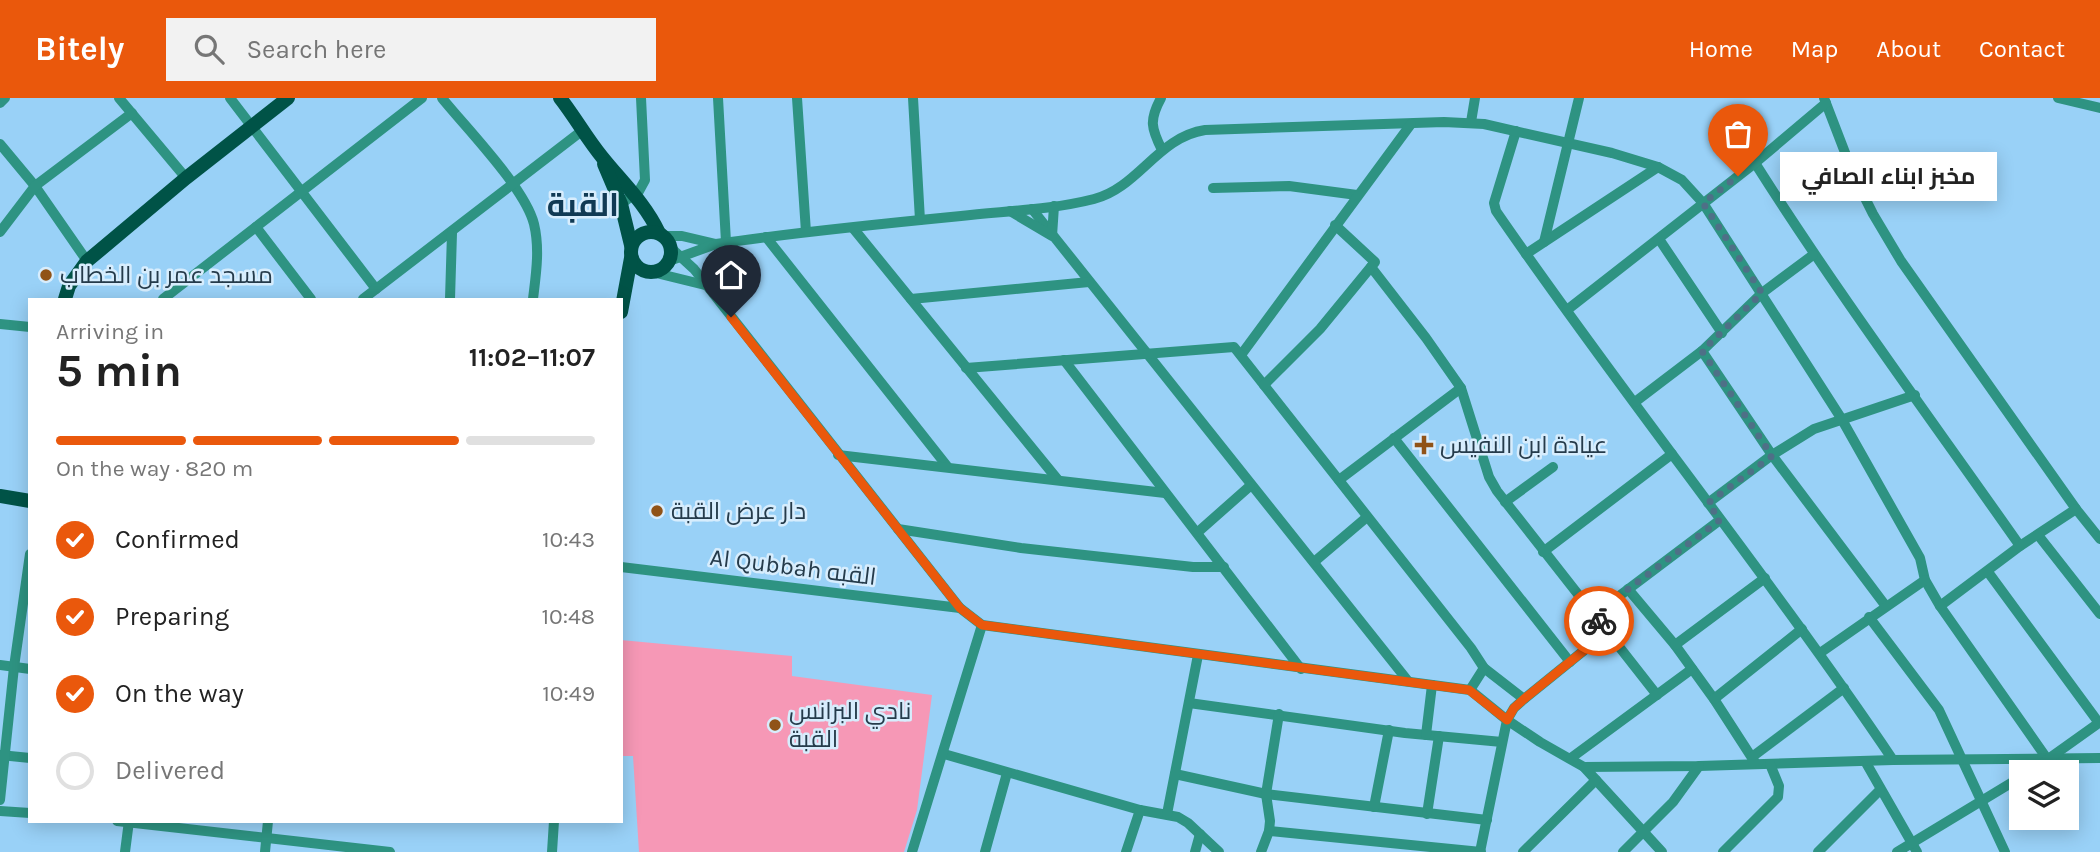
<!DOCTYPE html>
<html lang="en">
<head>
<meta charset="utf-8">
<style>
  body { margin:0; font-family:Karla,Cairo,sans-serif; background:#f2f2f2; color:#222; height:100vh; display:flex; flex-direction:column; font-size:26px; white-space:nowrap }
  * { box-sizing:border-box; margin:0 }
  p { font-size:23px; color:#767676 }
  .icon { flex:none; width:38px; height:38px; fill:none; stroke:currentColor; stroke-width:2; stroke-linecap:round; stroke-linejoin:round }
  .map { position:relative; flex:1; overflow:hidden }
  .details { position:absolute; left:28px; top:200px; width:595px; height:525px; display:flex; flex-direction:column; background:#fff; border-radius:0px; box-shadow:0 4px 18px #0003 }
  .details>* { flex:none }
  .tools { position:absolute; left:2009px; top:662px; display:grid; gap:14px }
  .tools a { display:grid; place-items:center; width:70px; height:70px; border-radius:0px; background:#fff; box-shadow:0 4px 18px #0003; font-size:35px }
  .pin { position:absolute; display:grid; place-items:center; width:60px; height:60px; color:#fff; margin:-72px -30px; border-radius:50% 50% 50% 0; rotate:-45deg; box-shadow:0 0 7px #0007 }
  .pin .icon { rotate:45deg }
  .courier { position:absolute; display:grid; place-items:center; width:70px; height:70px; margin:-35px; border:5px solid #ea580c; border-radius:50%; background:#fff; color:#222; box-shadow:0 2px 9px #0007 }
  .bubble { position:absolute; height:49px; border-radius:0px; background:#fff; box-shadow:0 4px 18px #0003; font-size:23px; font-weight:700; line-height:49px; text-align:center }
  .overview em { font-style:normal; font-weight:700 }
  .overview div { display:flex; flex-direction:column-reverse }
  .overview { display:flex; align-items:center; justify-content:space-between; height:119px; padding:0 28px }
  h1 { font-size:46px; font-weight:700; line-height:52px }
  .bar { display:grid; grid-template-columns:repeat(4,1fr); gap:10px 7px; align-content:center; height:84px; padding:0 28px }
  .bar i { height:9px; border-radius:5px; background:#e0e0e0 }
  .bar .selected { background:#ea580c }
  .bar p { grid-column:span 4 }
  ol { padding:0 28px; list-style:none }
  li { display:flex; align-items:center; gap:21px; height:77px }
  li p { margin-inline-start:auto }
  li .icon { padding:7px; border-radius:50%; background:#ea580c; color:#fff; stroke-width:4 }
  li:last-child { color:#767676 }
  li i { width:38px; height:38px; border:4px solid #e0e0e0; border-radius:50% }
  header { display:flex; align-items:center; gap:42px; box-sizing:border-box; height:98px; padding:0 35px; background:#ea580c; color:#fff }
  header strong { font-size:33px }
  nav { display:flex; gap:38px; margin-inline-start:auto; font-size:24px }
  .search { width:490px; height:63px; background:#f2f2f2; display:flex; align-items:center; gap:18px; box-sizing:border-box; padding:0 24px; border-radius:0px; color:#767676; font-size:26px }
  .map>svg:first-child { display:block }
  .green { fill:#f698b6 }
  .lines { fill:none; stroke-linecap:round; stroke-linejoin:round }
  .minor { stroke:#2e9382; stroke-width:10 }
  .major { stroke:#005347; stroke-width:14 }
  .done { stroke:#4e7087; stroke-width:7; stroke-dasharray:0 12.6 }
  .route { stroke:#ea580c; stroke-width:9 }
  .poi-dot { fill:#905317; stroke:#d7edfd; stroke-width:2.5 }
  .labels { text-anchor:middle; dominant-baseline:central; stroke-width:5; stroke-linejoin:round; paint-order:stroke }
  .poi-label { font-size:24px; fill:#253b4b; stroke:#d7edfd; text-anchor:start }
  .street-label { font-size:24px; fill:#253b4b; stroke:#d7edfd }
  .district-label { font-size:32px; font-weight:bold; fill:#113a54; stroke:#d7edfd }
</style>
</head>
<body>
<header>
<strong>Bitely</strong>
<div class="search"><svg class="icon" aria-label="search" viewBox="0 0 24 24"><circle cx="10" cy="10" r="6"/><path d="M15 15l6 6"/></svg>Search here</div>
<nav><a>Home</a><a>Map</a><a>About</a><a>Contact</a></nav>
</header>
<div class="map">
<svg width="2100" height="754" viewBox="0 0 2100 754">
  <rect width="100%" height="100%" fill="#99d1f7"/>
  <!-- green -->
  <polygon class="green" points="621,542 792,558 792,578 932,597 917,712 904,754 639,754 633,658 621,658"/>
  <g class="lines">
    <!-- minor -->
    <g class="minor">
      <polyline points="119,0 186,80"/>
      <polyline points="230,0 376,191"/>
      <path d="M442,0C467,31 525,90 534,126C540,151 536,176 533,201"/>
      <polyline points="718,0 726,144"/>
      <polyline points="797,0 806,134"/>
      <polyline points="913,0 920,122"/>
      <path d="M1161,0C1149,22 1151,30 1162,52"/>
      <polyline points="1824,0 1854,78 1873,116 1901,163 2076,411 2100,441"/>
      <polyline points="2058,0 2100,10"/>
      <polyline points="0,5 5,0"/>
      <polyline points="1471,24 1475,0"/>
      <path d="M1516,33L1494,105L1496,113C1624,299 1766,474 1893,662"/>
      <polyline points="0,46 35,88 87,163"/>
      <path d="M1755,65C1838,196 1931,321 2020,448"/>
      <polyline points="1213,90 1289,88 1357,97"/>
      <polyline points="621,106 639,93 645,82 641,0"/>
      <polyline points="1032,111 1408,583"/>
      <polyline points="1010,113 1052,138 1054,108"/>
      <polyline points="256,129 311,201"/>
      <polyline points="853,130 1058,382"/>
      <polyline points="0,134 35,88 132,15"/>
      <polyline points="665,138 682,138 716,146"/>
      <polyline points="766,139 947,368"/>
      <polyline points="1659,141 1722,235"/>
      <polyline points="1544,144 1579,0"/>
      <polyline points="671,150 694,171 960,510 982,527 1470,592 1507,622 1540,644 1584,669 1662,754"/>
      <polyline points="1526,156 1658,69"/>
      <path d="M669,163L716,146C797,134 879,126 961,118C1004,113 1051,112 1094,101C1138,90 1158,39 1205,32L1444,24L1484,26L1612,55L1658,69L1682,82L1703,105L1841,320L1920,460L1925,482L1940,508L2048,662"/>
      <polyline points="1371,169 1426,240 1461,290 1489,379 1497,393 1657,597"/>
      <polyline points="652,174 705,187"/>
      <polyline points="163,201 422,0"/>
      <polyline points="363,201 583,32"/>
      <polyline points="450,201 452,135"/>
      <polyline points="911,201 1089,184"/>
      <polyline points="1567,212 1755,65 1826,5"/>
      <polyline points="0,226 30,229"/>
      <polyline points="1702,253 1772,357 1885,507"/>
      <polyline points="1241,257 1411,26"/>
      <polyline points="1064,262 1301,571"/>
      <polyline points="966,270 1234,249 1471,550 1484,570 1524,601"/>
      <polyline points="1264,287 1320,231 1375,164 1335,127"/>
      <polyline points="1635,304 1702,253 1762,195 1813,157"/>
      <polyline points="1394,340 1570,564"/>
      <polyline points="838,357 1165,395"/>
      <polyline points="1339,382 1461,290"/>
      <polyline points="1505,404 1553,369"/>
      <polyline points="1708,405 1772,357 1814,331 1915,297"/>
      <polyline points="898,431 1021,450 1193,469 1224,469"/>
      <polyline points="1198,434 1250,388"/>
      <polyline points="2038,437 2100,516"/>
      <polyline points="1543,454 1672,356"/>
      <polyline points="1314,464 1367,419"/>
      <polyline points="621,469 960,510"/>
      <polyline points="1988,474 2099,625"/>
      <polyline points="1628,491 1675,547 1714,601 1756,666"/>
      <polyline points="1940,508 2020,448 2076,411"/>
      <polyline points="1594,517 1720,422"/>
      <polyline points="1869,519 1939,612 2005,754"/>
      <polyline points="1675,547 1765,480"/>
      <polyline points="1820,555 1925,482"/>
      <polyline points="0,567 30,571"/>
      <polyline points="1470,592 1484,570"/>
      <polyline points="1714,601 1802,531"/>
      <polyline points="1189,605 1405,635 1502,644"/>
      <polyline points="1426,637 1432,587"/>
      <polyline points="944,656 1140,712 1178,719 1188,725 1219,754"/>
      <polyline points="0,657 30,660"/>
      <polyline points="1752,659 1844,590"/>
      <polyline points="1571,660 1692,571"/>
      <polyline points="1865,663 1917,754"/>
      <polyline points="1584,669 1699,668 1893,662 2100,660"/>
      <polyline points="2030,674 2100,624"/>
      <polyline points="1175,676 1266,696 1487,722"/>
      <polyline points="0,702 14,569 30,456"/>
      <polyline points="1374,709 1389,632"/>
      <polyline points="0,713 30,715"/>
      <polyline points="1167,716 1198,557"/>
      <polyline points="1427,716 1439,638"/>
      <polyline points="117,723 390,754"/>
      <polyline points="1269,733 1481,754"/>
      <polyline points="125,754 129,723"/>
      <polyline points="265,754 268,723"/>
      <polyline points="552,754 554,723"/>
      <polyline points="912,754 982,527"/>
      <polyline points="985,754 1007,675"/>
      <polyline points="1126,754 1140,712"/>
      <polyline points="1195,754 1200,736"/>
      <polyline points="1261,754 1269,733 1270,723 1266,696 1279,616"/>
      <polyline points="1480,754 1507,622 1514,610 1524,601 1608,533"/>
      <polyline points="1523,754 1596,682"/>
      <polyline points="1623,754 1673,704 1699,668"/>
      <polyline points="1723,754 1778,699 1779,688 1770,666"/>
      <polyline points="1818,754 1880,692"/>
      <polyline points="1897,754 2021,679"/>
    </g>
    <!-- major -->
    <g class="major">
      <path d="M560,0C575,19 587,41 602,59C622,84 645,105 659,135"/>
      <polyline points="604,66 621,106 631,147"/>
      <circle cx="651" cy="154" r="20"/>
      <polyline points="65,201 69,188 87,163 186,80 288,0"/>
      <polyline points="621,214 631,160"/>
      <polyline points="0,398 30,403"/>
    </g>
  </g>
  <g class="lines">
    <!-- done -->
    <polyline class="done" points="1599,523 1594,517 1720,422 1708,405 1772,358 1702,253 1762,195 1703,105 1738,78"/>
    <!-- route -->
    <polyline class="route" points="731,219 960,510 982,527 1469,592 1507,622 1514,610 1524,601 1608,533 1599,523"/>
  </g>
  <!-- markers -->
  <g class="poi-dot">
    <circle cx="46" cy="177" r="7"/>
    <path d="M1420.5 336.5h7v7h7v7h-7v7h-7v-7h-7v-7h7z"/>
    <circle cx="657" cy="413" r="7"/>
    <circle cx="775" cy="627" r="7"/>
  </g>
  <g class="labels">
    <!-- poi labels -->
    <g class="poi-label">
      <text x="60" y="177">مسجد عمر بن الخطاب</text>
      <text x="1440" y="347">عيادة ابن النفيس</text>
      <text x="671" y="413">دار عرض القبة</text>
      <text x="789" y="613">نادي البرانس<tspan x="789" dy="28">القبة</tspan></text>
    </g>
    <!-- street labels -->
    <g class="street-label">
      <text transform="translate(793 469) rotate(7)">Al Qubbah القبه</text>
    </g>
    <!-- district labels -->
    <g class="district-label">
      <text x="583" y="107">القبة</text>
    </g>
  </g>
</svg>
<div class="tools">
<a><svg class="icon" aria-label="layers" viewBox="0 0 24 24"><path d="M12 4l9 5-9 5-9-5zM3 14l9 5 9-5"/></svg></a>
</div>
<div class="pin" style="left:1738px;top:78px;background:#ea580c"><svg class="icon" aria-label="bag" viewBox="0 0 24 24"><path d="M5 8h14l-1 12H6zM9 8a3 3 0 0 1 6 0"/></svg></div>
<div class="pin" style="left:731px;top:219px;background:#1f2937"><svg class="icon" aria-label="home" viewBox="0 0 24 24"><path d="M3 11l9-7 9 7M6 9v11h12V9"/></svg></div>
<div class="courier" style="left:1599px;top:523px"><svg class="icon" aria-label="bike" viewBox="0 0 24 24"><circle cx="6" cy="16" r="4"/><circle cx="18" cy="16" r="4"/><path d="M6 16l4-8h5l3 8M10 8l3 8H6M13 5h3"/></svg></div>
<div class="bubble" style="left:1780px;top:54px;width:217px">مخبز ابناء الصافي</div>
<section class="details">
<div class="overview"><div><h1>5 min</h1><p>Arriving in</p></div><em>11:02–11:07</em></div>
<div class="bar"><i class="selected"></i><i class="selected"></i><i class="selected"></i><i></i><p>On the way · 820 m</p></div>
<ol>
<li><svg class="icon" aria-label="check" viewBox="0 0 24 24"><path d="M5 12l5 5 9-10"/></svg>Confirmed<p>10:43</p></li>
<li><svg class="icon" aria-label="check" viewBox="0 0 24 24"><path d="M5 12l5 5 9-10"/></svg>Preparing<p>10:48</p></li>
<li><svg class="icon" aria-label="check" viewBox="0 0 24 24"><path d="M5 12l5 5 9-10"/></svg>On the way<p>10:49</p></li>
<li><i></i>Delivered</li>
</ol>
</section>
</div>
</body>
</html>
